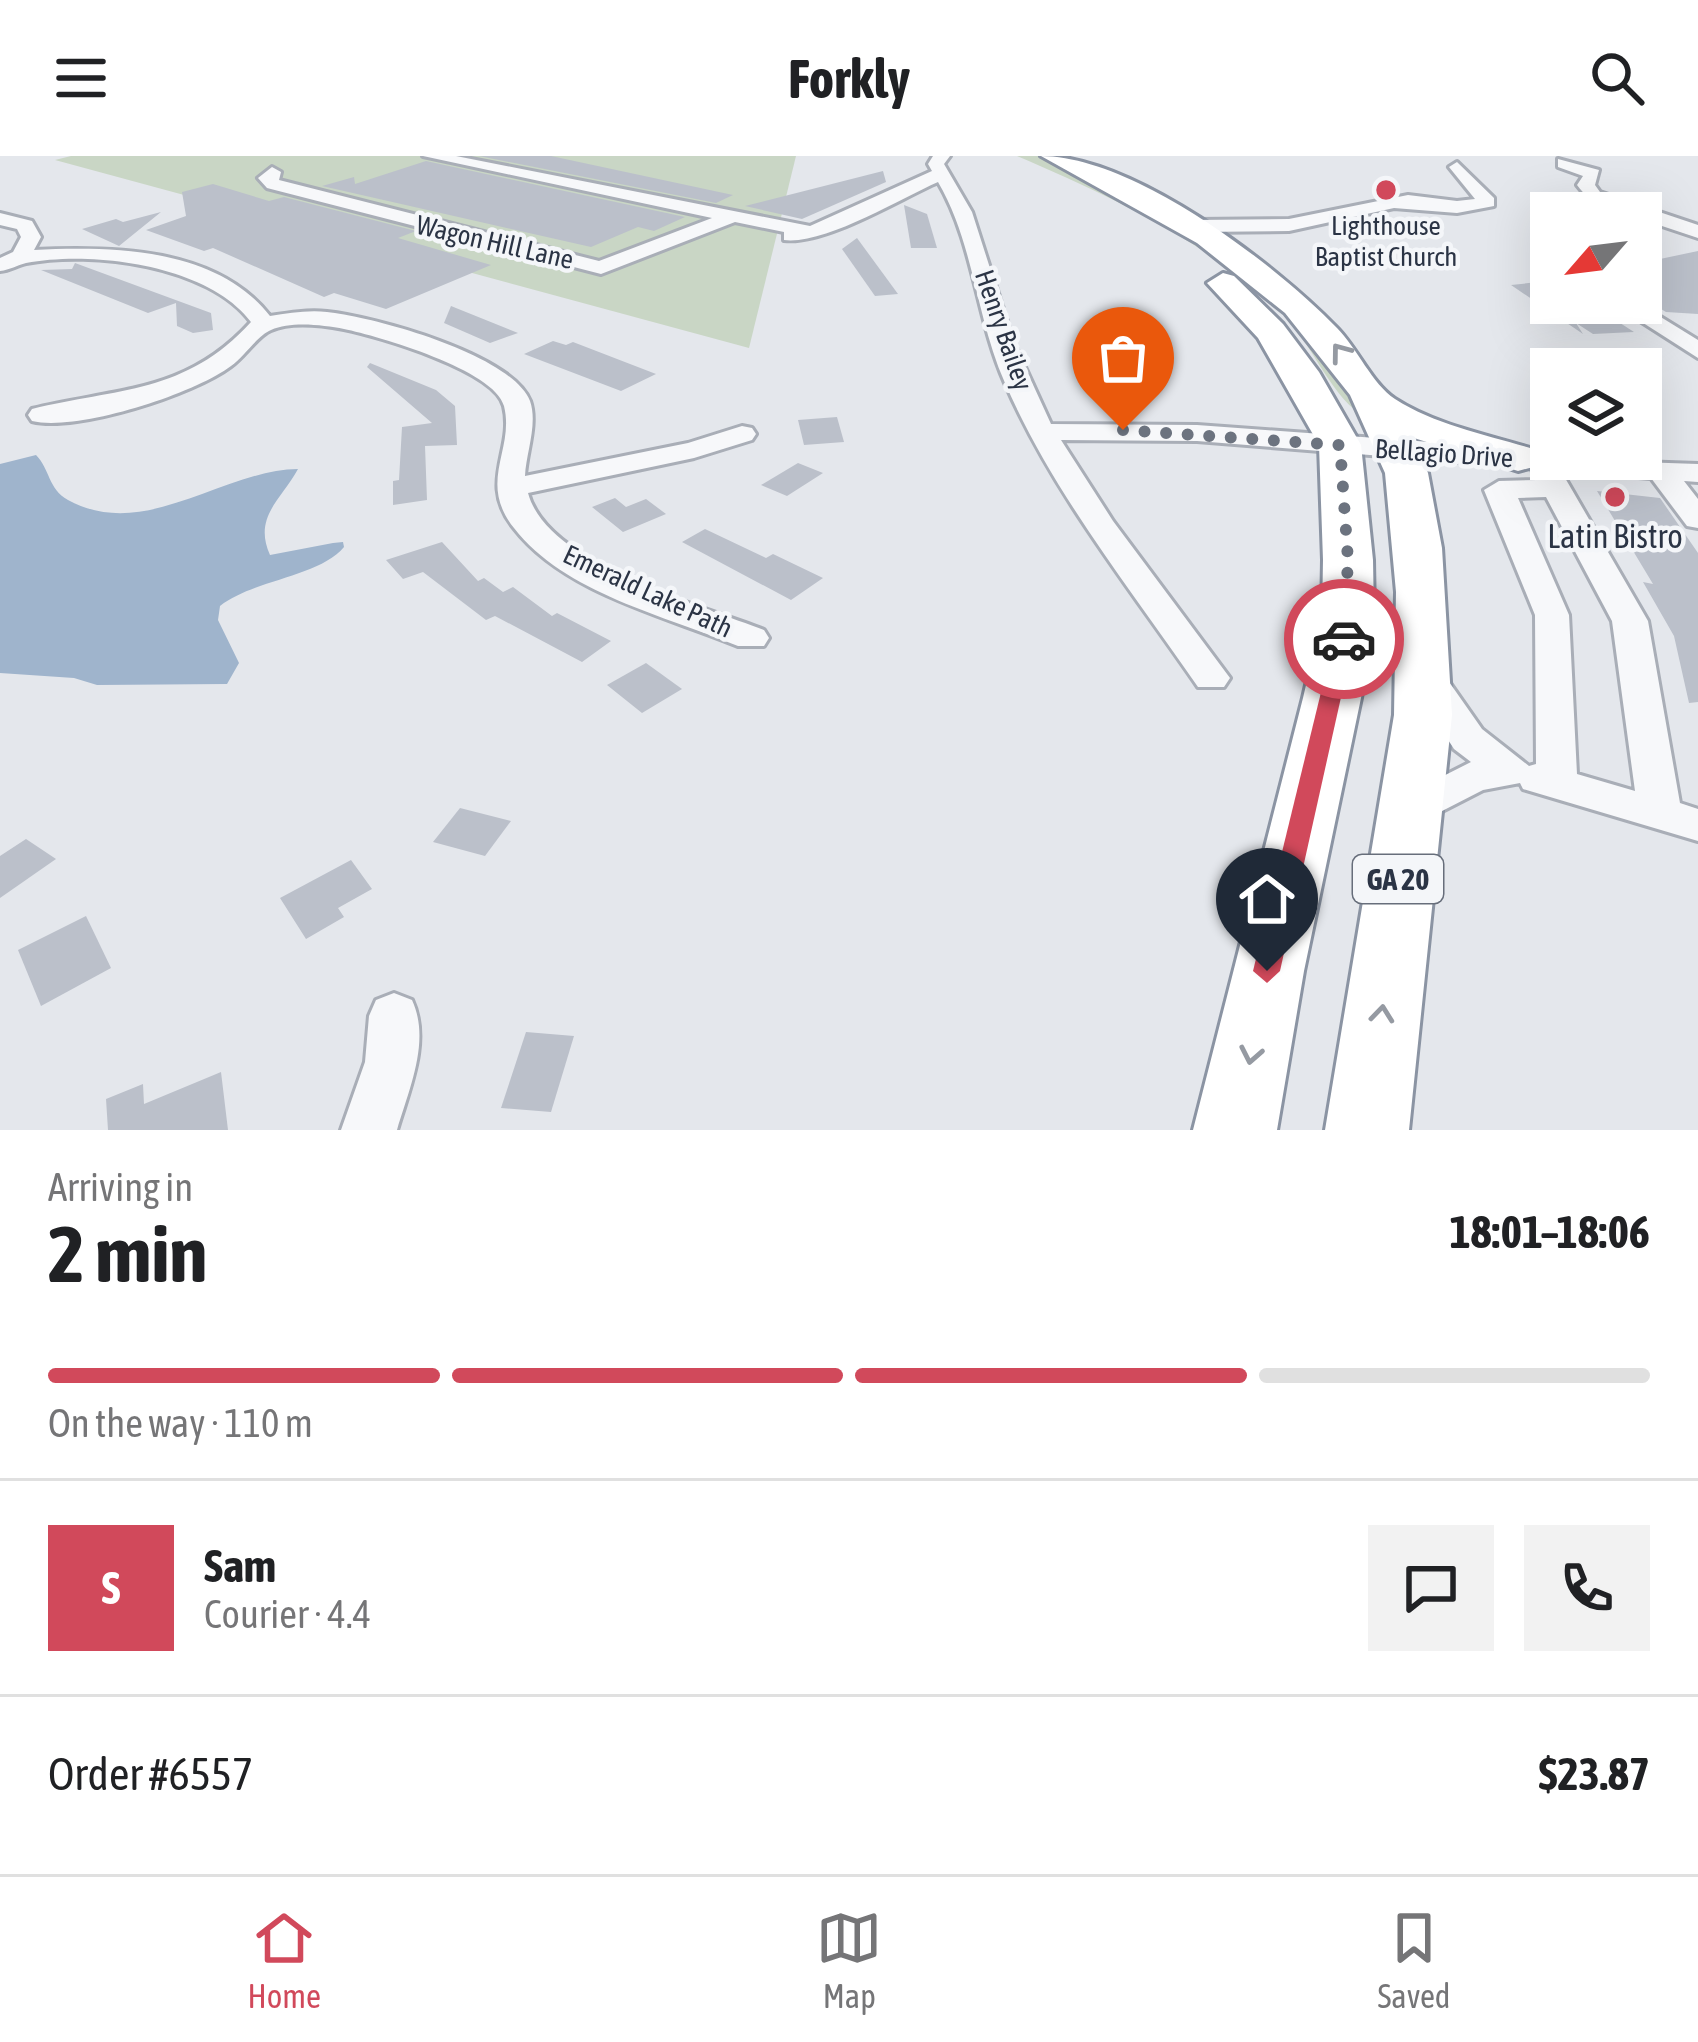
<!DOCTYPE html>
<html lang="en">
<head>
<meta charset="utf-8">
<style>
  body { margin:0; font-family:"Asap Condensed",sans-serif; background:#f2f2f2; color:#202124; height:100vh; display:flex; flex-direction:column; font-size:45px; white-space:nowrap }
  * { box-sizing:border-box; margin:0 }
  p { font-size:39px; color:#757577 }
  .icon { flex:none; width:66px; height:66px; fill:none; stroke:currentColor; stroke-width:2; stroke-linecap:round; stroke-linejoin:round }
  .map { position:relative; height:974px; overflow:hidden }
  .drawer { display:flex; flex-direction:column; background:#fff; flex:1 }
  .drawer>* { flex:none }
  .needle { width:78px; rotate:242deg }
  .controls { position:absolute; left:1530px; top:36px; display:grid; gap:24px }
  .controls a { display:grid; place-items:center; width:132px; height:132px; border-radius:0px; background:#fff; box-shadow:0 12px 48px #0002; font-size:60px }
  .pin { position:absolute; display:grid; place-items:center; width:102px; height:102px; color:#fff; margin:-123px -51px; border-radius:50% 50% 50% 0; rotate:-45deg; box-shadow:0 0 12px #0007 }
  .pin .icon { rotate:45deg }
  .courier { position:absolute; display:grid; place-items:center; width:120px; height:120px; margin:-60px; border:9px solid #d1495b; border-radius:50%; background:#fff; color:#222; box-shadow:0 3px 15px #0007 }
  .overview em { font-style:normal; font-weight:700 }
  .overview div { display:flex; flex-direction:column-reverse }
  .overview { display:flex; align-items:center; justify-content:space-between; height:204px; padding:0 48px }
  h1 { font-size:78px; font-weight:700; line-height:90px }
  .bar { display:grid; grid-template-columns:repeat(4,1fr); gap:18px 12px; align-content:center; height:144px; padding:0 48px }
  .bar i { height:15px; border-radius:9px; background:#e0e0e0 }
  .bar .selected { background:#d1495b }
  .bar p { grid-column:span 4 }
  .line { display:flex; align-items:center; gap:30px; padding:0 48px; border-top:3px solid #e0e0e0 }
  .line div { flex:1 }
  .round { display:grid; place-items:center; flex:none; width:126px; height:126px; border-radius:0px; background:#f2f2f2 }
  header { display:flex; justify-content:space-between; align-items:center; height:156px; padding:0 48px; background:#fff; font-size:54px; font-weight:700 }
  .dock { display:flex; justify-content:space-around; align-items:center; height:168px; border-top:3px solid #e0e0e0; background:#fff; font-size:33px; color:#757577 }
  .dock a { display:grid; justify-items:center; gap:6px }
  .dock .selected { color:#d1495b }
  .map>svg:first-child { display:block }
  .green { fill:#c9d6c5 }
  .water { fill:#9fb4cc }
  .building { fill:#bbc0ca }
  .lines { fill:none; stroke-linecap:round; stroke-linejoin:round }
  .minor-casing { stroke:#a9aeb7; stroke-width:6 }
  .highway-casing { stroke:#8b94a3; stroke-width:6 }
  .minor { fill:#f7f8fa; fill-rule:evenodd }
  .highway { fill:#fff; fill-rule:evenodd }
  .oneway { stroke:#959aa2 }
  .route { fill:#d1495b }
  .done { stroke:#6c737f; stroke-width:12; stroke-dasharray:0 21.6 }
  .poi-dot { fill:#d1495b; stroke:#f4f6f9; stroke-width:4.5 }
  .labels { text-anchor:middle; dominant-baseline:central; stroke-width:9; stroke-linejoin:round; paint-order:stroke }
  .far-poi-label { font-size:27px; fill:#2b3445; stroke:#f4f6f9 }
  .far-street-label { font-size:27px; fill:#2b3445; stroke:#f4f6f9 }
  .shield { fill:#f4f6f9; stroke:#676e7b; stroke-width:3 }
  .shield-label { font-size:30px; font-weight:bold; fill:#2b3445 }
  .poi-label { font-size:33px; fill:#2b3445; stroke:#f4f6f9 }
</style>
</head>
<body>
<header><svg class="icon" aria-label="menu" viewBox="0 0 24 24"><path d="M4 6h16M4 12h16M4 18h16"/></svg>Forkly<svg class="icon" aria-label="search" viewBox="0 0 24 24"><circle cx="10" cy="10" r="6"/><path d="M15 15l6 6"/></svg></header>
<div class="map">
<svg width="1698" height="974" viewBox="0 0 1698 974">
  <rect width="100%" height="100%" fill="#e4e7ec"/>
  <!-- green -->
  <g class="green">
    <polygon points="71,0 796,0 749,192 55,4"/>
    <path d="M1017,0H1044L1108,28L1264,129L1348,227L1360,258C1327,234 1311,185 1281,156C1207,85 1110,40 1017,0Z"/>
  </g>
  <!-- water -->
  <path class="water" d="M36,299C50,313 48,333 68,344C145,386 222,314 298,313C281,344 253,361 270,399L333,387L343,386L344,391C319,421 255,423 220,450L218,464L239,507L227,528L97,529L74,522L0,517V308Z"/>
  <!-- building -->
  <g class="building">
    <polygon points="479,0 551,0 733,39 716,47"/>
    <polygon points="426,5 685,61 654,75 638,71 591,91 322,30 354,21 355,28"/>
    <polygon points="883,15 886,26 802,63 745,50"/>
    <polygon points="213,28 269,45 284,41 416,75 398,82 491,109 386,153 334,137 324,141 213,92 204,95 146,74 186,60 182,36"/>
    <polygon points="904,49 927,58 937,92 911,92"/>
    <polygon points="161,56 119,90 82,73 116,63 123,66"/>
    <polygon points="857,82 898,138 875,140 842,93"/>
    <polygon points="1698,95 1698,158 1666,156 1641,141 1641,107"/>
    <polygon points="75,107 211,157 213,174 193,177 177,170 176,147 148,157 41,114 72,113"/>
    <polygon points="1548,125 1551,147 1589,147 1634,176 1593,178 1576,167 1583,178 1511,129"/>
    <polygon points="451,150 518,177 490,187 444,167"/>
    <polygon points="553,185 566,189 573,186 656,218 621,235 524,198"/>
    <polygon points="370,207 436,234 455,250 457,289 425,290 427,344 393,349 393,325 399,324 402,271 432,267 367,211"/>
    <polygon points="837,261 844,286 804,289 798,264"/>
    <polygon points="798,307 823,317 787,340 761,329"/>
    <polygon points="1597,335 1660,342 1698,397 1698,546 1689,547 1674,480 1643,426 1653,428"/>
    <polygon points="615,342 626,351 646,343 666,358 623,376 592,351"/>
    <polygon points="705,373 766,402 773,398 823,422 791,444 682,386"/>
    <polygon points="442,386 478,425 484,422 503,436 513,431 552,460 557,457 611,485 582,506 495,460 486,464 423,416 403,423 386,404"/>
    <polygon points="646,507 682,533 642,557 607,529"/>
    <polygon points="460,652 511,665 485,700 433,686"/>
    <polygon points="26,683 56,703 0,742 0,700"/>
    <polygon points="351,704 372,733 338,752 344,761 306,783 280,742"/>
    <polygon points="86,760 111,812 41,850 18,794"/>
    <polygon points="526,876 574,880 551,956 501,952"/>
    <polygon points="221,916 228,974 108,974 106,943 143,928 144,948"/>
  </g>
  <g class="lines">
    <!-- minor casing -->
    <g class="minor-casing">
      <g id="minor">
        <path d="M423,0H456L810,70L932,15L928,8L933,0H950L944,8L972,56L1014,187L1051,268L1197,269L1540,294L1551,297V303L1698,308V326L1684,325L1698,343V372L1687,370L1651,322L1561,315L1648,465L1680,647L1698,653V685L1523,633L1520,627L1483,634L1407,673L1392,668L1386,657L1392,646L1471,606L1454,593L1408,522L1414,513H1440L1482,573L1529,610L1536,608L1535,459L1484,334L1499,325L1537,324L1531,312L1197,285L1061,284L1113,365L1230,522L1224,531H1198C1130,432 1053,337 1005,227C976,162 974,87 938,26C899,43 825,89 784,84V76L735,66L601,118L267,32L258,22L272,11L281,16L279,24L599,105L712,62ZM1546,341L1612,465L1635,635L1577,618L1569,459L1518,342Z"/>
        <path d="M1558,3L1599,14L1595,29L1600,36L1698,69V82L1641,63V57C1616,57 1592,50 1577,29L1583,20L1558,11Z"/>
        <polygon points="1457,6 1494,42 1494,50 1457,57 1394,52 1289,75 1196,76 1186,70 1196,64 1289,63 1408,39 1457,45 1475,43 1449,11"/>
        <path d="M0,57L32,65L41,81L34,94C114,90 217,92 270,160C289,157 308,154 327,156C374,161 511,198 530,245C538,268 526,297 525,320L688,287L742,270L752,272L756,278L752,284L694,302L528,337C547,409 700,449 764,474L769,482L764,490H738C666,460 564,437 514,372C477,326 515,294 504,250C495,214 378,180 344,173C323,169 291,165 271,174C258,179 244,201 231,210C194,238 77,276 32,265L28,259L32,253C117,232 186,238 251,166C209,109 92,94 26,107C17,109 10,114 0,115V102L13,96L21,81L17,73L0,69Z"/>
        <polygon points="1612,147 1638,147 1698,184 1698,202"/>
        <path d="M394,837L412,844C431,885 409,933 397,974H341L365,906L369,860L376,844Z"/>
      </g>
    </g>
    <!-- highway casing -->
    <g class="highway-casing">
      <g id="highway">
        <path d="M1041,0C1133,0 1274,107 1337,172C1357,192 1372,228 1395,243C1435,269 1488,279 1533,293L1539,302L1533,311L1518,315L1414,282L1428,317L1442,392L1452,559L1409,974H1325L1394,559L1396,436L1385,317L1350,239L1285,157L1197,87Z"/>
        <polygon points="1223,117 1234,120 1283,168 1319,216 1361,289 1373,404 1374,460 1361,542 1304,815 1277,974 1193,974 1303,542 1322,460 1323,404 1319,289 1258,182 1207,127"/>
      </g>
    </g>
    <!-- minor -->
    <use href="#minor" class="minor"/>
    <!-- highway -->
    <use href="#highway" class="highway"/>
  </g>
  <!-- one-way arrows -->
  <defs><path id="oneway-chevron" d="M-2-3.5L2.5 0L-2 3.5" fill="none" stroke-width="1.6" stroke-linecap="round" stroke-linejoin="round" transform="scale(3)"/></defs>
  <g class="oneway">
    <use href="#oneway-chevron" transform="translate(1340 196) rotate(-127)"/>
    <use href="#oneway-chevron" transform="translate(1382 858) rotate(-84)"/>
    <use href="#oneway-chevron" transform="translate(1251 899) rotate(101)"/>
  </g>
  <!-- route -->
  <polygon class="route" points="1344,477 1354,483 1280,815 1267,827 1253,815 1334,483"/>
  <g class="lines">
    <!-- done -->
    <polyline class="done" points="1123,274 1340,289 1348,404 1344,483"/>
  </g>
  <!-- markers -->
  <g class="poi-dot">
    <circle cx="1386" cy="34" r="12"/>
    <circle cx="1615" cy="341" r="12"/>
  </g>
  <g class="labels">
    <!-- far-poi labels -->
    <g class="far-poi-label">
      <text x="1386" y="69">Lighthouse<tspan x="1386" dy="31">Baptist Church</tspan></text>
    </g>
    <!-- far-street labels -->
    <g class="far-street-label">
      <text transform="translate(495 86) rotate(13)">Wagon Hill Lane</text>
      <text transform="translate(1004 174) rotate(71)">Henry Bailey</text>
      <text transform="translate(1444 297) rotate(4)">Bellagio Drive</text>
      <text transform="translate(648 435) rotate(25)">Emerald Lake Path</text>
    </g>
    <!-- shield labels -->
    <rect class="shield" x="1353" y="699" width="90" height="48" rx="9"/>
    <g class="shield-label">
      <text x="1398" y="723">GA 20</text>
    </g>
    <!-- poi labels -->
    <g class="poi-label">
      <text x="1615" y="380">Latin Bistro</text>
    </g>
  </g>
</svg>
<div class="controls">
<a><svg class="needle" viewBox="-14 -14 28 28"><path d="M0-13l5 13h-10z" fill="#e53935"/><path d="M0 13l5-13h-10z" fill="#757577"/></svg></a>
<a><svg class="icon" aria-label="layers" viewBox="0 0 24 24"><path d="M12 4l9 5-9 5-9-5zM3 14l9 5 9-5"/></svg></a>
</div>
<div class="pin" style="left:1123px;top:274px;background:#ea580c"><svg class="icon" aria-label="bag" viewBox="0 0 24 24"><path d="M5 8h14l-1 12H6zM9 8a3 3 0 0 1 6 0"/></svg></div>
<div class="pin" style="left:1267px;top:815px;background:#1f2937"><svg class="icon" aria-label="home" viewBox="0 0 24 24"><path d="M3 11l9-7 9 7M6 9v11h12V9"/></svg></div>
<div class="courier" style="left:1344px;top:483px"><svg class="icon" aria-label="car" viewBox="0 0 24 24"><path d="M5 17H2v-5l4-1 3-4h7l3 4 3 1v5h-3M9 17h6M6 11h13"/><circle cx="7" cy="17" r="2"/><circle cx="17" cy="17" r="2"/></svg></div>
</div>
<section class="drawer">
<div class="overview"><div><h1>2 min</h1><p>Arriving in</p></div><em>18:01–18:06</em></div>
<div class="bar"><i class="selected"></i><i class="selected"></i><i class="selected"></i><i></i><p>On the way · 110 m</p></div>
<div class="line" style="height:216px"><b class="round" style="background:#d1495b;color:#fff">S</b><div><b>Sam</b><p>Courier · 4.4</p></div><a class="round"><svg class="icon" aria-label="chat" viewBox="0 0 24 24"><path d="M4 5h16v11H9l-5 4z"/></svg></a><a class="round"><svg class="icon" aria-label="phone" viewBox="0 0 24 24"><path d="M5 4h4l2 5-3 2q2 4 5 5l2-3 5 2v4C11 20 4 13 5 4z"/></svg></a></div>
<div class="line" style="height:156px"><div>Order #6557</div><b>$23.87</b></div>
</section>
<nav class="dock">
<a class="selected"><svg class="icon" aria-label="home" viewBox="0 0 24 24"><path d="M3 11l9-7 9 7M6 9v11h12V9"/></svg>Home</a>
<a><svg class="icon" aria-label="map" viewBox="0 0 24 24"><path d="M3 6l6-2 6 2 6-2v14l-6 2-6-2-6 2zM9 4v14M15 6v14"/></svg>Map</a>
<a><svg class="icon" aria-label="saved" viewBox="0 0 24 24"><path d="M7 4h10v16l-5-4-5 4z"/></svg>Saved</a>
</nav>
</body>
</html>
